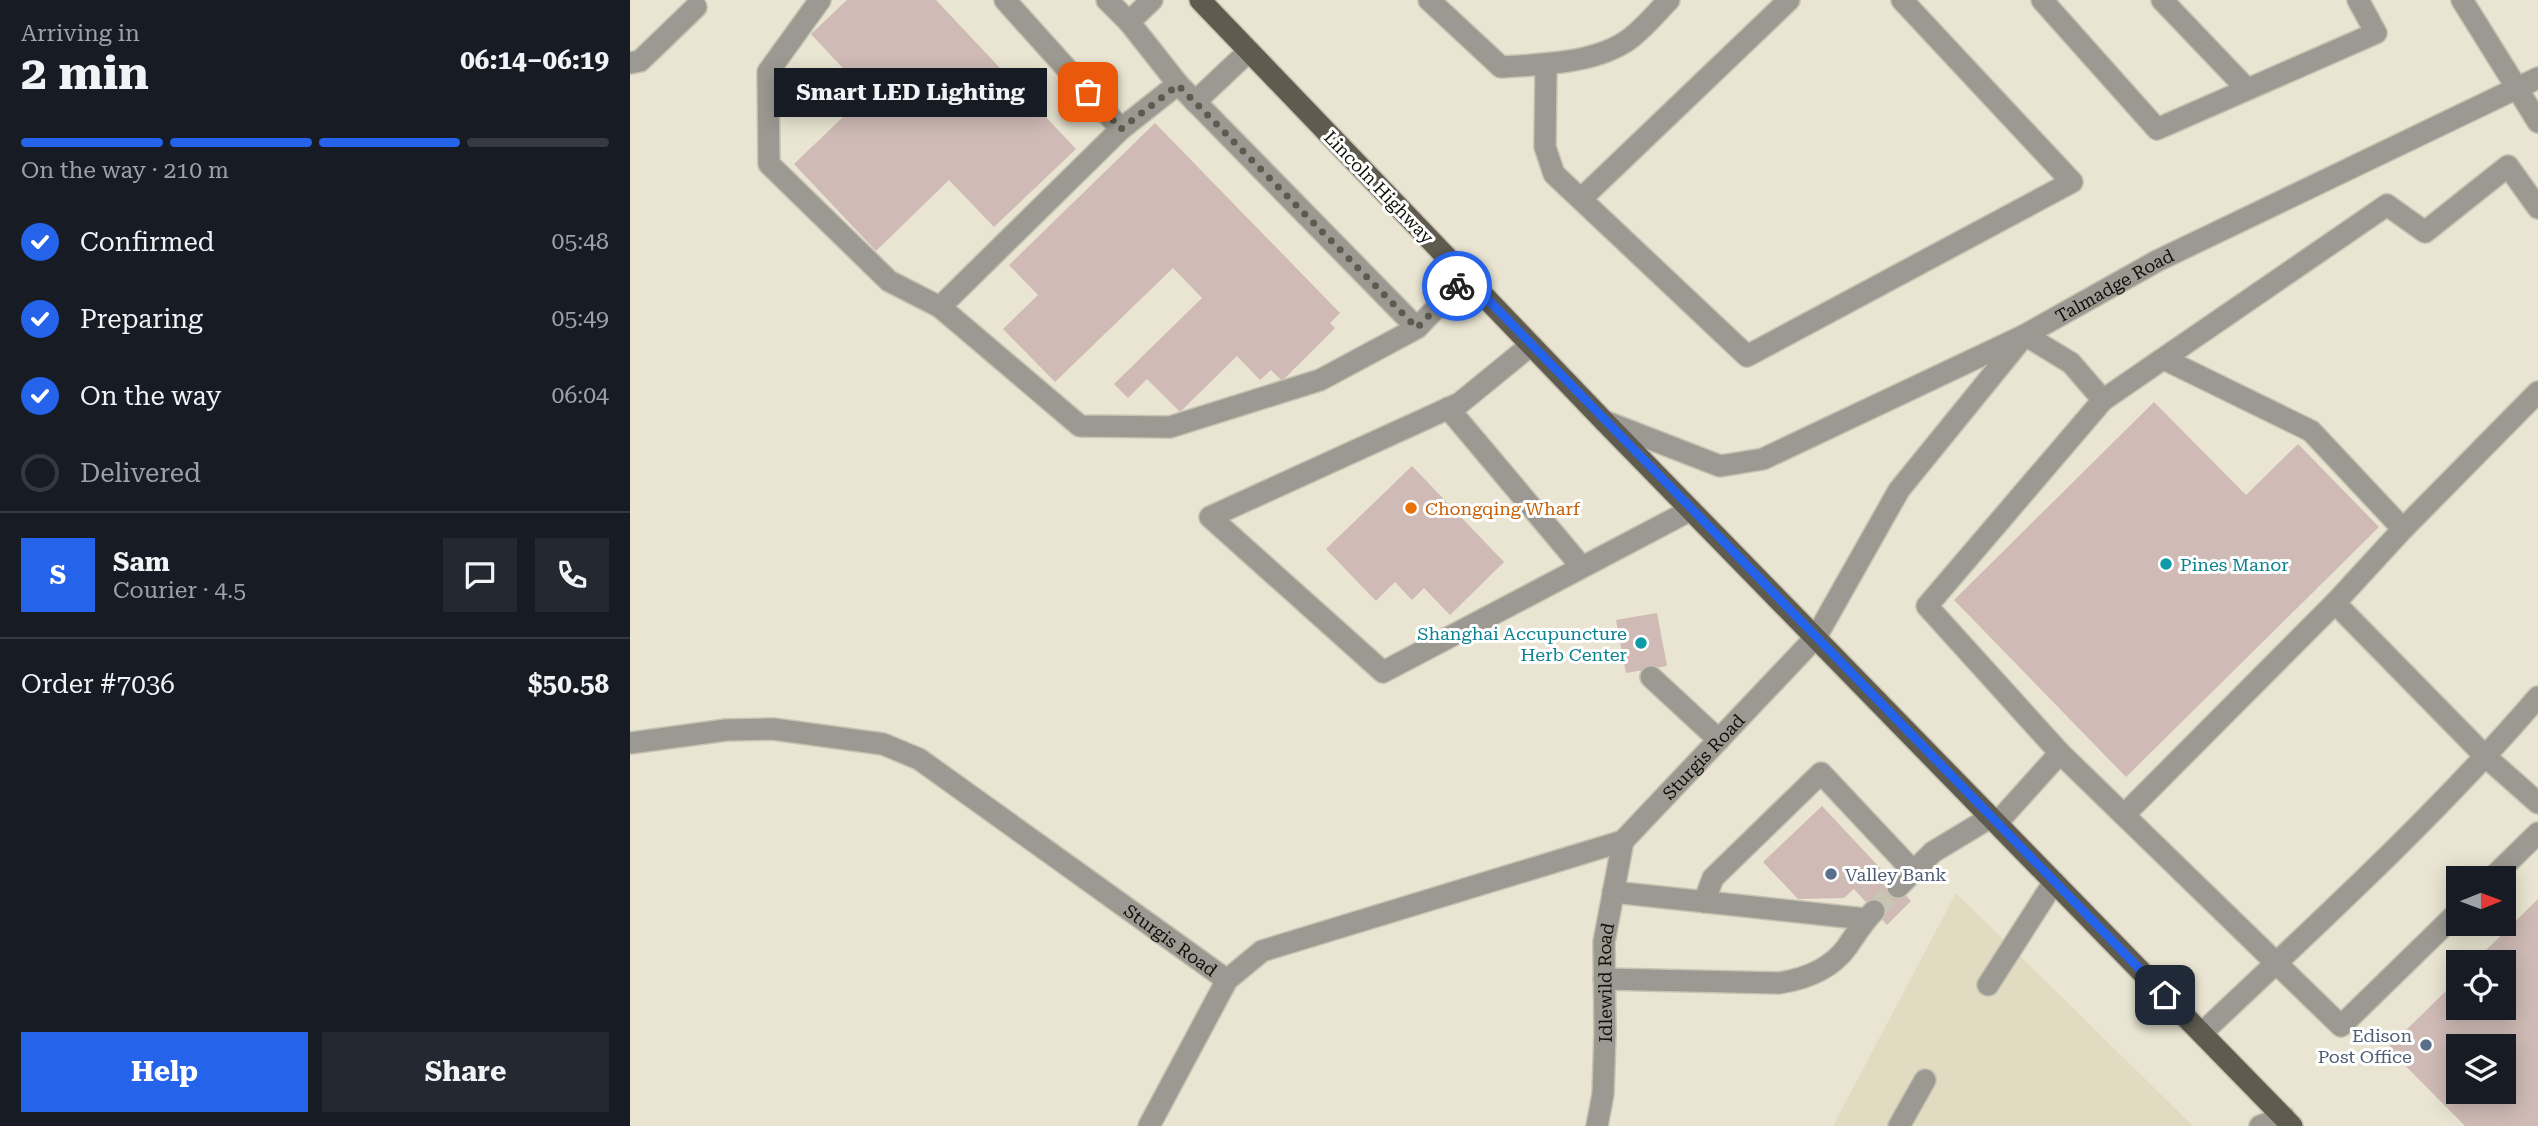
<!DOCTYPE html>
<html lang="en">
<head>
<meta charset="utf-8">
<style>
  body { margin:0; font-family:"Roboto Serif",serif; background:#242831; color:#f1f3f6; height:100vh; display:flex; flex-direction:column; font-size:26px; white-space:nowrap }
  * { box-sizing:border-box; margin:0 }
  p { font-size:23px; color:#9ea1a6 }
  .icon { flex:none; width:38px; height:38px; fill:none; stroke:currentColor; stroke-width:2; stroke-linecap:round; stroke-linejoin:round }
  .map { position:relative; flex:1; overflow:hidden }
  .details { display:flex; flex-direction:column; background:#171b24; width:630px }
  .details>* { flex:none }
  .needle { width:46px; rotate:89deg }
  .buttons { position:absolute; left:1816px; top:866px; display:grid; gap:14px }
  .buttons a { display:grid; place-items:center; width:70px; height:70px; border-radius:0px; background:#171b24; box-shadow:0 4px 18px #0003; font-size:35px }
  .pin { position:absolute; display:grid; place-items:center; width:60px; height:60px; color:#fff; margin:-30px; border-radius:14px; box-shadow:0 4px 10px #0006 }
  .courier { position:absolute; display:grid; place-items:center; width:70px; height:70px; margin:-35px; border:5px solid #2563eb; border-radius:50%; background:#fff; color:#222; box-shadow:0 2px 9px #0007 }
  .bubble { position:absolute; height:49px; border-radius:0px; background:#171b24; box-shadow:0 4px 18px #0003; font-size:23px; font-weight:700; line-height:49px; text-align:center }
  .overview em { font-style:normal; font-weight:700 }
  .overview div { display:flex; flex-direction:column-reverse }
  .overview { display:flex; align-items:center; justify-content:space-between; height:119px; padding:0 21px }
  h1 { font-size:46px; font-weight:700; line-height:52px }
  .bar { display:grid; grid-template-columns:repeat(4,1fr); gap:10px 7px; align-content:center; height:84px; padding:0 21px }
  .bar i { height:9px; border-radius:5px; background:#363941 }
  .bar .selected { background:#2563eb }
  .bar p { grid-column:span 4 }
  .line { display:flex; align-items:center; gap:18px; padding:0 21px; border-top:2px solid #363941 }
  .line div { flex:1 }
  .round { display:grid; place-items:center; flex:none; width:74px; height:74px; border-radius:0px; background:#242831 }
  ol { padding:0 21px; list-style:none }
  li { display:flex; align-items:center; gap:21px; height:77px }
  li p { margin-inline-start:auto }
  li .icon { padding:7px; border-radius:50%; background:#2563eb; color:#fff; stroke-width:4 }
  li:last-child { color:#9ea1a6 }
  li i { width:38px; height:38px; border:4px solid #363941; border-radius:50% }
  .button { display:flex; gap:14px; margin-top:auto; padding:14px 21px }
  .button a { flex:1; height:80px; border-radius:0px; background:#2563eb; color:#fff; font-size:28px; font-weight:700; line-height:80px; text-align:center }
  .button a+a { background:#242831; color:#f1f3f6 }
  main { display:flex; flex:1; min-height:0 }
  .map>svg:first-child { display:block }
  .built { fill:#e0dbc1 }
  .building { fill:#cfbab5; fill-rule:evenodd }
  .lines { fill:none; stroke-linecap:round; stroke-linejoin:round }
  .minor-tunnel { stroke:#c9c5b4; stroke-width:21; stroke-dasharray:21 10; stroke-linecap:butt }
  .minor-casing { stroke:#c6c3b2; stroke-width:24 }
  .major-casing { stroke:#c6c3b2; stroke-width:24 }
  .minor { stroke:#9c9992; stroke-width:21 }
  .major { stroke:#605b4f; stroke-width:21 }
  .done { stroke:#5d5b4f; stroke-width:7; stroke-dasharray:0 12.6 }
  .route { stroke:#2563eb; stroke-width:9 }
  .food-dot { fill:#e8710a; stroke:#fff; stroke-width:2.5 }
  .culture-dot { fill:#0f9aa8; stroke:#fff; stroke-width:2.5 }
  .service-dot { fill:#5c6f8a; stroke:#fff; stroke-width:2.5 }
  .labels { text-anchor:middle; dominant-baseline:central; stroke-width:6; stroke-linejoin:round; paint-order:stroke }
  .street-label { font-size:18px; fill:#111009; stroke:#fff }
  .food-label { font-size:18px; fill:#c56008; stroke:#fff; text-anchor:start }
  .culture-label { font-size:18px; fill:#0d838f; stroke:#fff; text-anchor:start }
  .service-label { font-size:18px; fill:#4e5e75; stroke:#fff; text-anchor:start }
</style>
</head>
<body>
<main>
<section class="details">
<div class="overview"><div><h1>2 min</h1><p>Arriving in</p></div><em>06:14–06:19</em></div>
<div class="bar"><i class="selected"></i><i class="selected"></i><i class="selected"></i><i></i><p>On the way · 210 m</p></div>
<ol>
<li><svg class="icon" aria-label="check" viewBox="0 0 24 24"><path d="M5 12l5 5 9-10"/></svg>Confirmed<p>05:48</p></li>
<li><svg class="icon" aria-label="check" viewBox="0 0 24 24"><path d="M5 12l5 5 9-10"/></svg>Preparing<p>05:49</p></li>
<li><svg class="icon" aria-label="check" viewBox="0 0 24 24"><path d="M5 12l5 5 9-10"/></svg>On the way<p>06:04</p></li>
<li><i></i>Delivered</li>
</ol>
<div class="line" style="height:126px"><b class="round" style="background:#2563eb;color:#fff">S</b><div><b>Sam</b><p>Courier · 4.5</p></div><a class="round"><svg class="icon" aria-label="chat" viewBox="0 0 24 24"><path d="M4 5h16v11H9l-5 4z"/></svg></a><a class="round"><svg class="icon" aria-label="phone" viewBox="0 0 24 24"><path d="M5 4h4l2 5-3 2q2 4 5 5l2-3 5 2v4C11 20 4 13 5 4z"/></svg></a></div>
<div class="line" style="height:91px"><div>Order #7036</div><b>$50.58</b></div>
<div class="button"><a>Help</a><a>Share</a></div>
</section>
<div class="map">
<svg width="1908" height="1126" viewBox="0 0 1908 1126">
  <rect width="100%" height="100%" fill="#e9e5d2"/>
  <!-- built -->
  <polygon class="built" points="1326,893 1563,1126 1203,1126"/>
  <!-- building -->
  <g class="building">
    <polygon points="217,0 306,0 446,149 364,227 319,180 246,251 164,164 237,94 181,34"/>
    <polygon points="525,123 710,313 700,323 705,328 652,381 641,370 630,380 607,356 550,412 517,379 498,398 484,384 572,298 543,268 425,382 373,329 408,295 379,265"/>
    <polygon points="1524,402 1616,495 1668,444 1749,527 1496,777 1324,600"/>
    <polygon points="782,466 874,562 820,615 794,588 782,600 765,582 746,601 696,549"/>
    <polygon points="1027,613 1037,666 996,673 986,620"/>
    <polygon points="1192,806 1281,901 1257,925 1224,889 1214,898 1168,899 1133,862"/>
    <path d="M1908,899V1126H1835L1758,1048L1829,978V1008H1874V962H1844ZM1829,1046H1874V1092H1829Z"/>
  </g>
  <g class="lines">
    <!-- minor-tunnel -->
    <polyline class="minor-tunnel" points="1244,911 1268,887"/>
    <!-- minor casing -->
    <g class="minor-casing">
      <g id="minor">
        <polyline points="190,0 138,72 139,164 259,281 310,307"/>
        <polyline points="375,0 491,129"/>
        <polyline points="477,0 499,22 548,84"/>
        <path d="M799,0L871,67C909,65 963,63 995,42C1011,32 1026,13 1039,0"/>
        <polyline points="1412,0 1527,129 1746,33 1728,0"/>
        <polyline points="1532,0 1617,89"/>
        <polyline points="1832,0 1908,122"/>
        <polyline points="499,22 522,0"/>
        <polyline points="0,63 10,61 66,7"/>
        <polyline points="916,64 915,147 924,174 1117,356 1442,182 1272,0"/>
        <polyline points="565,102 619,51"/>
        <polyline points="951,199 1159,0"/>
        <polyline points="787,328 690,380 540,427 450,426 310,307 491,129 548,84 787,328 836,277"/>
        <polyline points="901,345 830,403 580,517 753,672 1061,510"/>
        <polyline points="1534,359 1681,431 1773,529"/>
        <polyline points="1908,392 1773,529 1705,603 1856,757 1908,803"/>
        <polyline points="1473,400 1297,606 1430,753 1711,1026 1829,911"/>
        <polyline points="818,408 951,566"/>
        <polyline points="974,421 1090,466 1133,459 1395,335 1441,363 1473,400 1757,205 1795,232 1878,166 1908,208"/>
        <polyline points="1021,677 1089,740"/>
        <path id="s1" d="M0,743L96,730L143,729L253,744L289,759L597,980"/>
        <polyline points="1494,815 1705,603"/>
        <polyline points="1367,823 1430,753"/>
        <polyline points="1862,878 1908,833"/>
        <polyline points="1268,887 1303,852 1361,817"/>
        <polyline points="983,892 1235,919"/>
        <polyline points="1074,902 1083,878 1191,773 1283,871"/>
        <path d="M974,979L1149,983C1175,979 1201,969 1217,947C1226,934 1233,922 1244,911"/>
        <polyline points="1358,985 1424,882"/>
        <path d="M1572,1033C1687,924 1805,817 1908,697"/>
        <path id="s2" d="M519,1126L597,980L632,951L993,841L1186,637L1269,490L1395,335L1527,261L1908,78"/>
        <path id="s3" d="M967,1126L973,1094L975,1034L974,942L993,841"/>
        <polyline points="1269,1126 1295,1080"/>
        <polyline points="1630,1126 1654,1117"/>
      </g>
    </g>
    <!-- major casing -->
    <g class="major-casing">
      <polyline id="major" points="570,0 974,421 1662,1126"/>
    </g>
    <!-- minor -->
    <use href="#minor" class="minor"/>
    <!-- major -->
    <use href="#major" class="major"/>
  </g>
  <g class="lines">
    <!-- done -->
    <polyline class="done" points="458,92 491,129 548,85 787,328 827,286"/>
    <!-- route -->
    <polyline class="route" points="827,286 836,277 1535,995"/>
  </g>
  <!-- markers -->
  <circle class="food-dot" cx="781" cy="508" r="7"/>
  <g class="culture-dot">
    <circle cx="1536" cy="564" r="7"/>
    <circle cx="1011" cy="643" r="7"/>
  </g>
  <g class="service-dot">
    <circle cx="1201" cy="874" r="7"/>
    <circle cx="1796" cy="1045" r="7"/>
  </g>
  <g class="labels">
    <!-- street labels -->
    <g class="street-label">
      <text transform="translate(749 187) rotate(46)">Lincoln Highway</text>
      <text stroke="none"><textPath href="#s2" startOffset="1340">Talmadge Road</textPath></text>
      <text stroke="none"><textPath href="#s2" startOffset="705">Sturgis Road</textPath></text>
      <text stroke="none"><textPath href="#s1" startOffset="604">Sturgis Road</textPath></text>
      <text stroke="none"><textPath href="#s3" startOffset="144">Idlewild Road</textPath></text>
    </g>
    <!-- food labels -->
    <g class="food-label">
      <text x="795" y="508">Chongqing Wharf</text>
    </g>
    <!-- culture labels -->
    <g class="culture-label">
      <text x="1550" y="564">Pines Manor</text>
      <text x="997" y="633" text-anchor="end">Shanghai Accupuncture<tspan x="997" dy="21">Herb Center</tspan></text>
    </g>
    <!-- service labels -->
    <g class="service-label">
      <text x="1215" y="874">Valley Bank</text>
      <text x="1782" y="1035" text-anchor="end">Edison<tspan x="1782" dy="21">Post Office</tspan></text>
    </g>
  </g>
</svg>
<div class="buttons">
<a><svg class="needle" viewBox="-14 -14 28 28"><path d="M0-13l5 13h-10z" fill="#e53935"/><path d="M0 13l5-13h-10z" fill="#9ea1a6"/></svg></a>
<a><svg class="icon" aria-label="locate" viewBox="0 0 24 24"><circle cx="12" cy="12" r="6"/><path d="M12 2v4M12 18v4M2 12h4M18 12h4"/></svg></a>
<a><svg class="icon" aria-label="layers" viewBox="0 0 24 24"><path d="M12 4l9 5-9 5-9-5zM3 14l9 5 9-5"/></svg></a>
</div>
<div class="pin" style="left:458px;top:92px;background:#ea580c"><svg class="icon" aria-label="bag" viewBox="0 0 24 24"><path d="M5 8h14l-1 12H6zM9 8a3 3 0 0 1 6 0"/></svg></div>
<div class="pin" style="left:1535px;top:995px;background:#1f2937"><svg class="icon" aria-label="home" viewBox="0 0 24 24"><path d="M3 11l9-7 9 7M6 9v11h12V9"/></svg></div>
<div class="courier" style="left:827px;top:286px"><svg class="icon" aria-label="bike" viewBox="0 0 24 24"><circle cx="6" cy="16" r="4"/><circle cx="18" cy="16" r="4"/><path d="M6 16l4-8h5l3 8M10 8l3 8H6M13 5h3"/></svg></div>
<div class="bubble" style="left:144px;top:68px;width:273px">Smart LED Lighting</div>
</div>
</main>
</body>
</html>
